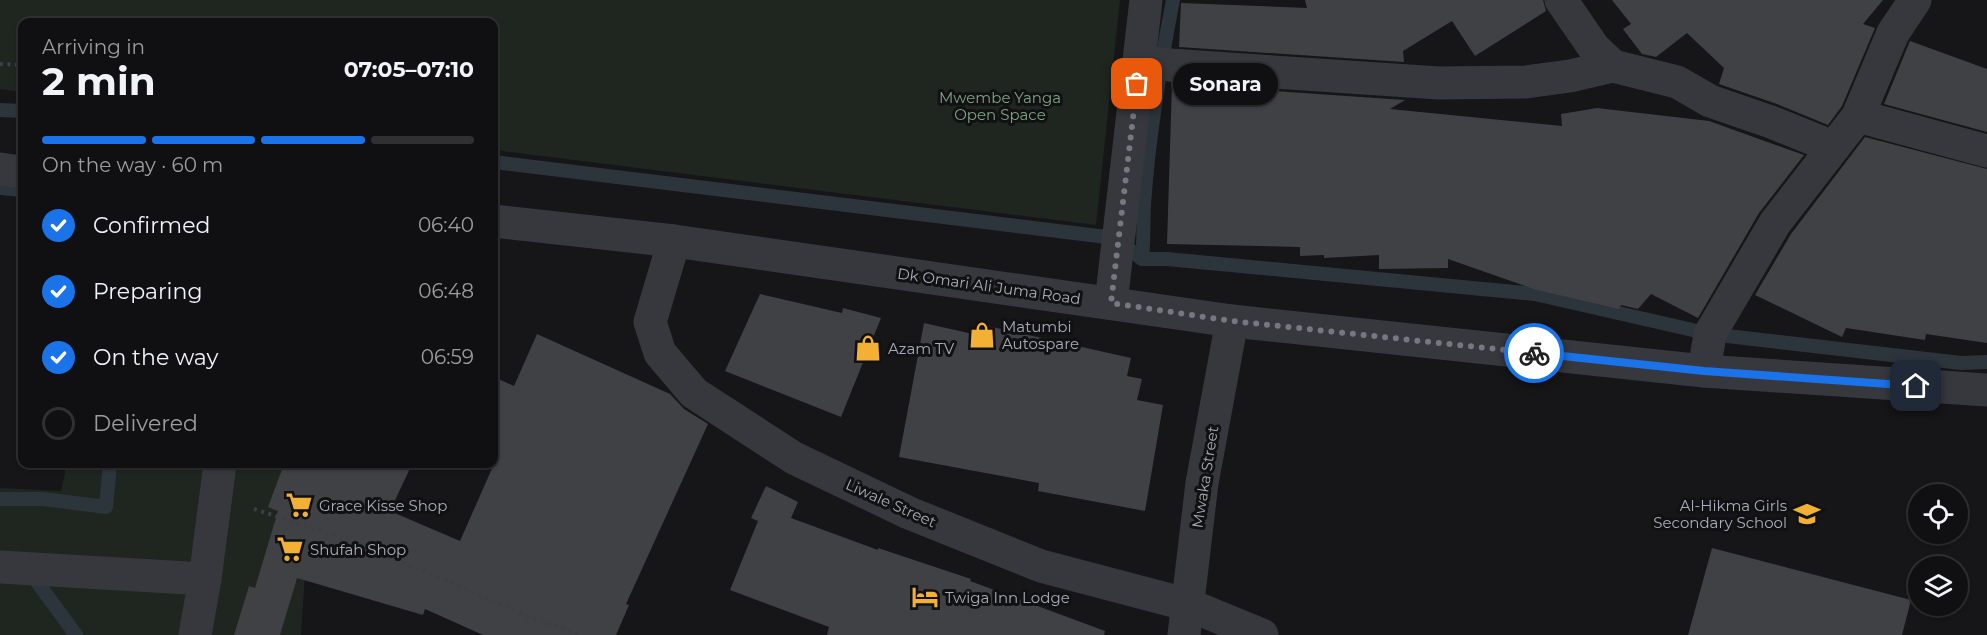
<!DOCTYPE html>
<html lang="en">
<head>
<meta charset="utf-8">
<style>
  body { margin:0; font-family:Montserrat,sans-serif; background:#1e1e20; color:#f1f3f6; height:100vh; display:flex; flex-direction:column; font-size:22px; white-space:nowrap }
  * { box-sizing:border-box; margin:0 }
  p { font-size:20px; color:#9c9d9f }
  .icon { flex:none; width:33px; height:33px; fill:none; stroke:currentColor; stroke-width:2; stroke-linecap:round; stroke-linejoin:round }
  .map { position:relative; flex:1; overflow:hidden }
  .sheet { position:absolute; left:18px; top:18px; width:480px; height:450px; display:flex; flex-direction:column; background:#101012; border-radius:12px; box-shadow:0 2px 4px #0004,0 0 0 2px #303032 }
  .sheet>* { flex:none }
  .buttons { position:absolute; left:1908px; top:484px; display:grid; gap:12px }
  .buttons a { display:grid; place-items:center; width:60px; height:60px; border-radius:50%; background:#101012; box-shadow:0 2px 4px #0004,0 0 0 2px #303032; font-size:30px }
  .pin { position:absolute; display:grid; place-items:center; width:51px; height:51px; color:#fff; margin:-26px; border-radius:12px; box-shadow:0 3px 9px #0006 }
  .courier { position:absolute; display:grid; place-items:center; width:60px; height:60px; margin:-30px; border:4px solid #1a73e8; border-radius:50%; background:#fff; color:#222; box-shadow:0 2px 8px #0007 }
  .bubble { position:absolute; height:42px; border-radius:21px; background:#101012; box-shadow:0 2px 4px #0004,0 0 0 2px #303032; font-size:20px; font-weight:700; line-height:42px; text-align:center }
  .head em { font-style:normal; font-weight:700 }
  .head div { display:flex; flex-direction:column-reverse }
  .head { display:flex; align-items:center; justify-content:space-between; height:102px; padding:0 24px }
  h1 { font-size:39px; font-weight:700; line-height:45px }
  .bar { display:grid; grid-template-columns:repeat(4,1fr); gap:9px 6px; align-content:center; height:72px; padding:0 24px }
  .bar i { height:8px; border-radius:4px; background:#303032 }
  .bar .on { background:#1a73e8 }
  .bar p { grid-column:span 4 }
  ol { padding:0 24px; list-style:none }
  li { display:flex; align-items:center; gap:18px; height:66px }
  li p { margin-inline-start:auto }
  li .icon { padding:6px; border-radius:50%; background:#1a73e8; color:#fff; stroke-width:4 }
  li:last-child { color:#9c9d9f }
  li i { width:33px; height:33px; border:3px solid #303032; border-radius:50% }
  .map>svg:first-child { display:block }
  .green { fill:#1e261f }
  .lines { fill:none; stroke-linecap:round; stroke-linejoin:round }
  .stream { stroke:#2c353c; stroke-width:14 }
  .building { fill:#404145 }
  .path { stroke:#3d3f44; stroke-width:4; stroke-dasharray:3 4.5; stroke-linecap:butt }
  .minor { stroke:#37383d; stroke-width:33 }
  .tertiary { stroke:#37383d; stroke-width:33 }
  .done { stroke:#757880; stroke-width:6; stroke-dasharray:0 10.8 }
  .route { stroke:#1a73e8; stroke-width:8 }
  .labels { text-anchor:middle; dominant-baseline:central; stroke-width:6; stroke-linejoin:round; paint-order:stroke }
  .park-label { font-size:15px; fill:#7fa381; stroke:#111113 }
  .street-label { font-size:15px; fill:#a8adb8; stroke:#111113 }
  .poi-label { font-size:15px; fill:#a8adb8; stroke:#111113; text-anchor:start }
</style>
</head>
<body>
<div class="map">
<svg width="1987" height="635" viewBox="0 0 1987 635">
  <rect width="100%" height="100%" fill="#161618"/>
  <!-- green -->
  <g class="green">
    <polygon points="0,0 1120,0 1096,225 494,150 494,22 22,22 22,92 0,89"/>
    <polygon points="67,464 312,464 301,635 0,635 0,488 61,491"/>
  </g>
  <g class="lines">
    <!-- stream -->
    <g class="stream">
      <polyline points="0,110 22,111"/>
      <polyline points="494,162 1115,238 1142,259 1167,259 1535,294 1710,334 1961,363 1987,362"/>
      <polyline points="0,188 22,190"/>
      <path d="M1142,259C1144,241 1143,222 1144,204C1149,135 1160,67 1173,0"/>
      <polyline points="0,499 43,499 106,507 110,464"/>
      <polyline points="27,575 32,575 76,635"/>
    </g>
  </g>
  <!-- building -->
  <g class="building">
    <polygon points="1305,0 1543,0 1546,11 1475,56 1452,21 1403,51 1404,62 1179,47 1181,3 1307,8"/>
    <polygon points="1612,0 1883,0 1863,24 1875,28 1842,106 1828,125 1777,104 1719,84 1724,68 1687,33 1656,57 1642,54 1623,29 1631,24"/>
    <polygon points="1910,41 1987,69 1987,132 1884,104"/>
    <polygon points="1172,84 1405,100 1390,109 1562,126 1561,114 1597,108 1709,121 1804,155 1759,213 1698,318 1651,294 1638,309 1621,305 1619,309 1537,290 1448,259 1448,268 1379,269 1379,255 1324,258 1324,255 1300,256 1300,247 1167,244"/>
    <polygon points="1865,137 1987,169 1987,343 1926,334 1925,340 1846,328 1842,337 1755,295 1791,234"/>
    <polygon points="760,294 842,313 843,308 881,318 841,417 725,371"/>
    <polygon points="924,323 986,337 988,326 1131,358 1127,376 1142,379 1137,400 1163,405 1145,511 1038,491 1039,483 899,457"/>
    <polygon points="537,334 670,394 684,409 708,424 626,604 629,605 616,635 483,635 425,609 423,615 297,578 280,635 234,635 249,586 255,588 278,511 268,507 284,464 412,464 390,511 460,541 494,464 494,377 514,386"/>
    <polygon points="766,486 798,502 791,518 878,550 878,548 971,579 970,581 1105,631 1104,635 827,635 829,627 730,590 758,521 751,518"/>
    <polygon points="1712,548 1911,600 1902,635 1688,635"/>
  </g>
  <g class="lines">
    <!-- path -->
    <g class="path">
      <polyline points="0,64 22,65"/>
      <polyline points="254,509 337,536 441,578 529,617 580,635"/>
    </g>
    <!-- minor -->
    <g class="minor">
      <polyline points="1561,0 1594,48 1613,66 1677,82 1710,101 1771,122 1833,147"/>
      <polyline points="1139,61 1170,65 1439,83 1526,82 1570,76 1613,66"/>
      <polyline points="1858,116 1987,151"/>
      <polyline points="674,241 650,322 660,353 694,393 794,458 909,513 1041,566 1189,605 1262,635"/>
      <polyline points="1704,371 1710,334 1775,223 1858,116 1893,33 1915,0"/>
      <polyline points="0,567 205,579"/>
      <polyline points="195,635 205,579 220,464"/>
      <polyline points="1184,635 1202,483 1232,321"/>
    </g>
    <!-- tertiary -->
    <g class="tertiary">
      <polyline points="0,169 22,172"/>
      <polyline points="494,221 674,241 1232,321 1704,371 1987,390"/>
      <polyline points="1111,303 1146,0"/>
    </g>
  </g>
  <g class="lines">
    <!-- done -->
    <polyline class="done" points="1137,84 1111,303 1232,321 1534,353"/>
    <!-- route -->
    <polyline class="route" points="1534,353 1704,371 1916,386"/>
  </g>
  <!-- icons -->
  <defs>
    <g id="shop-bare" transform="scale(2.07)"><path d="M-5-2.5h2.3a2.7 3.5 0 0 1 5.4 0H5L5.5 6h-11ZM-1.5-2.5h3a1.5 2.3 0 0 0-3 0Z" fill="#f2b134" stroke="#111113" stroke-width="2.5" paint-order="stroke"/></g>
    <g id="supermarket-bare" transform="scale(2.07)"><path d="M-6-5.5h2.5l.6 2H6L4.5 2H-2.5L-4.4-4H-6ZM-1.5 3.2a1.3 1.3 0 1 0 .1 0ZM3 3.2a1.3 1.3 0 1 0 .1 0Z" fill="#f2b134" stroke="#111113" stroke-width="2.5" paint-order="stroke"/></g>
    <g id="school-bare" transform="scale(2.07)"><path d="M0-5L7-2L0 1L-7-2ZM-4 1L0 2.5L4 1V4Q0 6-4 4Z" fill="#f2b134" stroke="#111113" stroke-width="2.5" paint-order="stroke"/></g>
    <g id="hotel-bare" transform="scale(2.07)"><path d="M-6-4.5h1.5V1H6V5H4.5V3h-9V5H-6ZM-4 0a1.8 1.8 0 1 1 3.6 0ZM.5 0V-2.5h3Q6-2.5 6 0Z" fill="#f2b134" stroke="#111113" stroke-width="2.5" paint-order="stroke"/></g>
  </defs>
  <g fill-rule="evenodd">
    <use href="#shop-bare" x="982" y="335"/>
    <use href="#shop-bare" x="868" y="348"/>
    <use href="#supermarket-bare" x="299" y="505"/>
    <use href="#school-bare" x="1807" y="514"/>
    <use href="#supermarket-bare" x="290" y="549"/>
    <use href="#hotel-bare" x="925" y="597"/>
  </g>
  <g class="labels">
    <!-- park labels -->
    <g class="park-label">
      <text x="1000" y="97">Mwembe Yanga<tspan x="1000" dy="17">Open Space</tspan></text>
    </g>
    <!-- street labels -->
    <g class="street-label">
      <text transform="translate(989 286) rotate(8)">Dk Omari Ali Juma Road</text>
      <text transform="translate(1205 477) rotate(-81)">Mwaka Street</text>
      <text transform="translate(891 503) rotate(24)">Liwale Street</text>
    </g>
    <!-- poi labels -->
    <g class="poi-label">
      <text x="1002" y="326">Matumbi<tspan x="1002" dy="17">Autospare</tspan></text>
      <text x="888" y="348">Azam TV</text>
      <text x="319" y="505">Grace Kisse Shop</text>
      <text x="1787" y="505" text-anchor="end">Al-Hikma Girls<tspan x="1787" dy="17">Secondary School</tspan></text>
      <text x="310" y="549">Shufah Shop</text>
      <text x="945" y="597">Twiga Inn Lodge</text>
    </g>
  </g>
</svg>
<div class="buttons">
<a><svg class="icon" aria-label="locate" viewBox="0 0 24 24"><circle cx="12" cy="12" r="6"/><path d="M12 2v4M12 18v4M2 12h4M18 12h4"/></svg></a>
<a><svg class="icon" aria-label="layers" viewBox="0 0 24 24"><path d="M12 4l9 5-9 5-9-5zM3 14l9 5 9-5"/></svg></a>
</div>
<div class="pin" style="left:1137px;top:84px;background:#ea580c"><svg class="icon" aria-label="bag" viewBox="0 0 24 24"><path d="M5 8h14l-1 12H6zM9 8a3 3 0 0 1 6 0"/></svg></div>
<div class="pin" style="left:1916px;top:386px;background:#1f2937"><svg class="icon" aria-label="home" viewBox="0 0 24 24"><path d="M3 11l9-7 9 7M6 9v11h12V9"/></svg></div>
<div class="courier" style="left:1534px;top:353px"><svg class="icon" aria-label="bike" viewBox="0 0 24 24"><circle cx="6" cy="16" r="4"/><circle cx="18" cy="16" r="4"/><path d="M6 16l4-8h5l3 8M10 8l3 8H6M13 5h3"/></svg></div>
<div class="bubble" style="left:1173px;top:63px;width:105px">Sonara</div>
<section class="sheet">
<div class="head"><div><h1>2 min</h1><p>Arriving in</p></div><em>07:05–07:10</em></div>
<div class="bar"><i class="on"></i><i class="on"></i><i class="on"></i><i></i><p>On the way · 60 m</p></div>
<ol>
<li><svg class="icon" aria-label="check" viewBox="0 0 24 24"><path d="M5 12l5 5 9-10"/></svg>Confirmed<p>06:40</p></li>
<li><svg class="icon" aria-label="check" viewBox="0 0 24 24"><path d="M5 12l5 5 9-10"/></svg>Preparing<p>06:48</p></li>
<li><svg class="icon" aria-label="check" viewBox="0 0 24 24"><path d="M5 12l5 5 9-10"/></svg>On the way<p>06:59</p></li>
<li><i></i>Delivered</li>
</ol>
</section>
</div>
</body>
</html>
